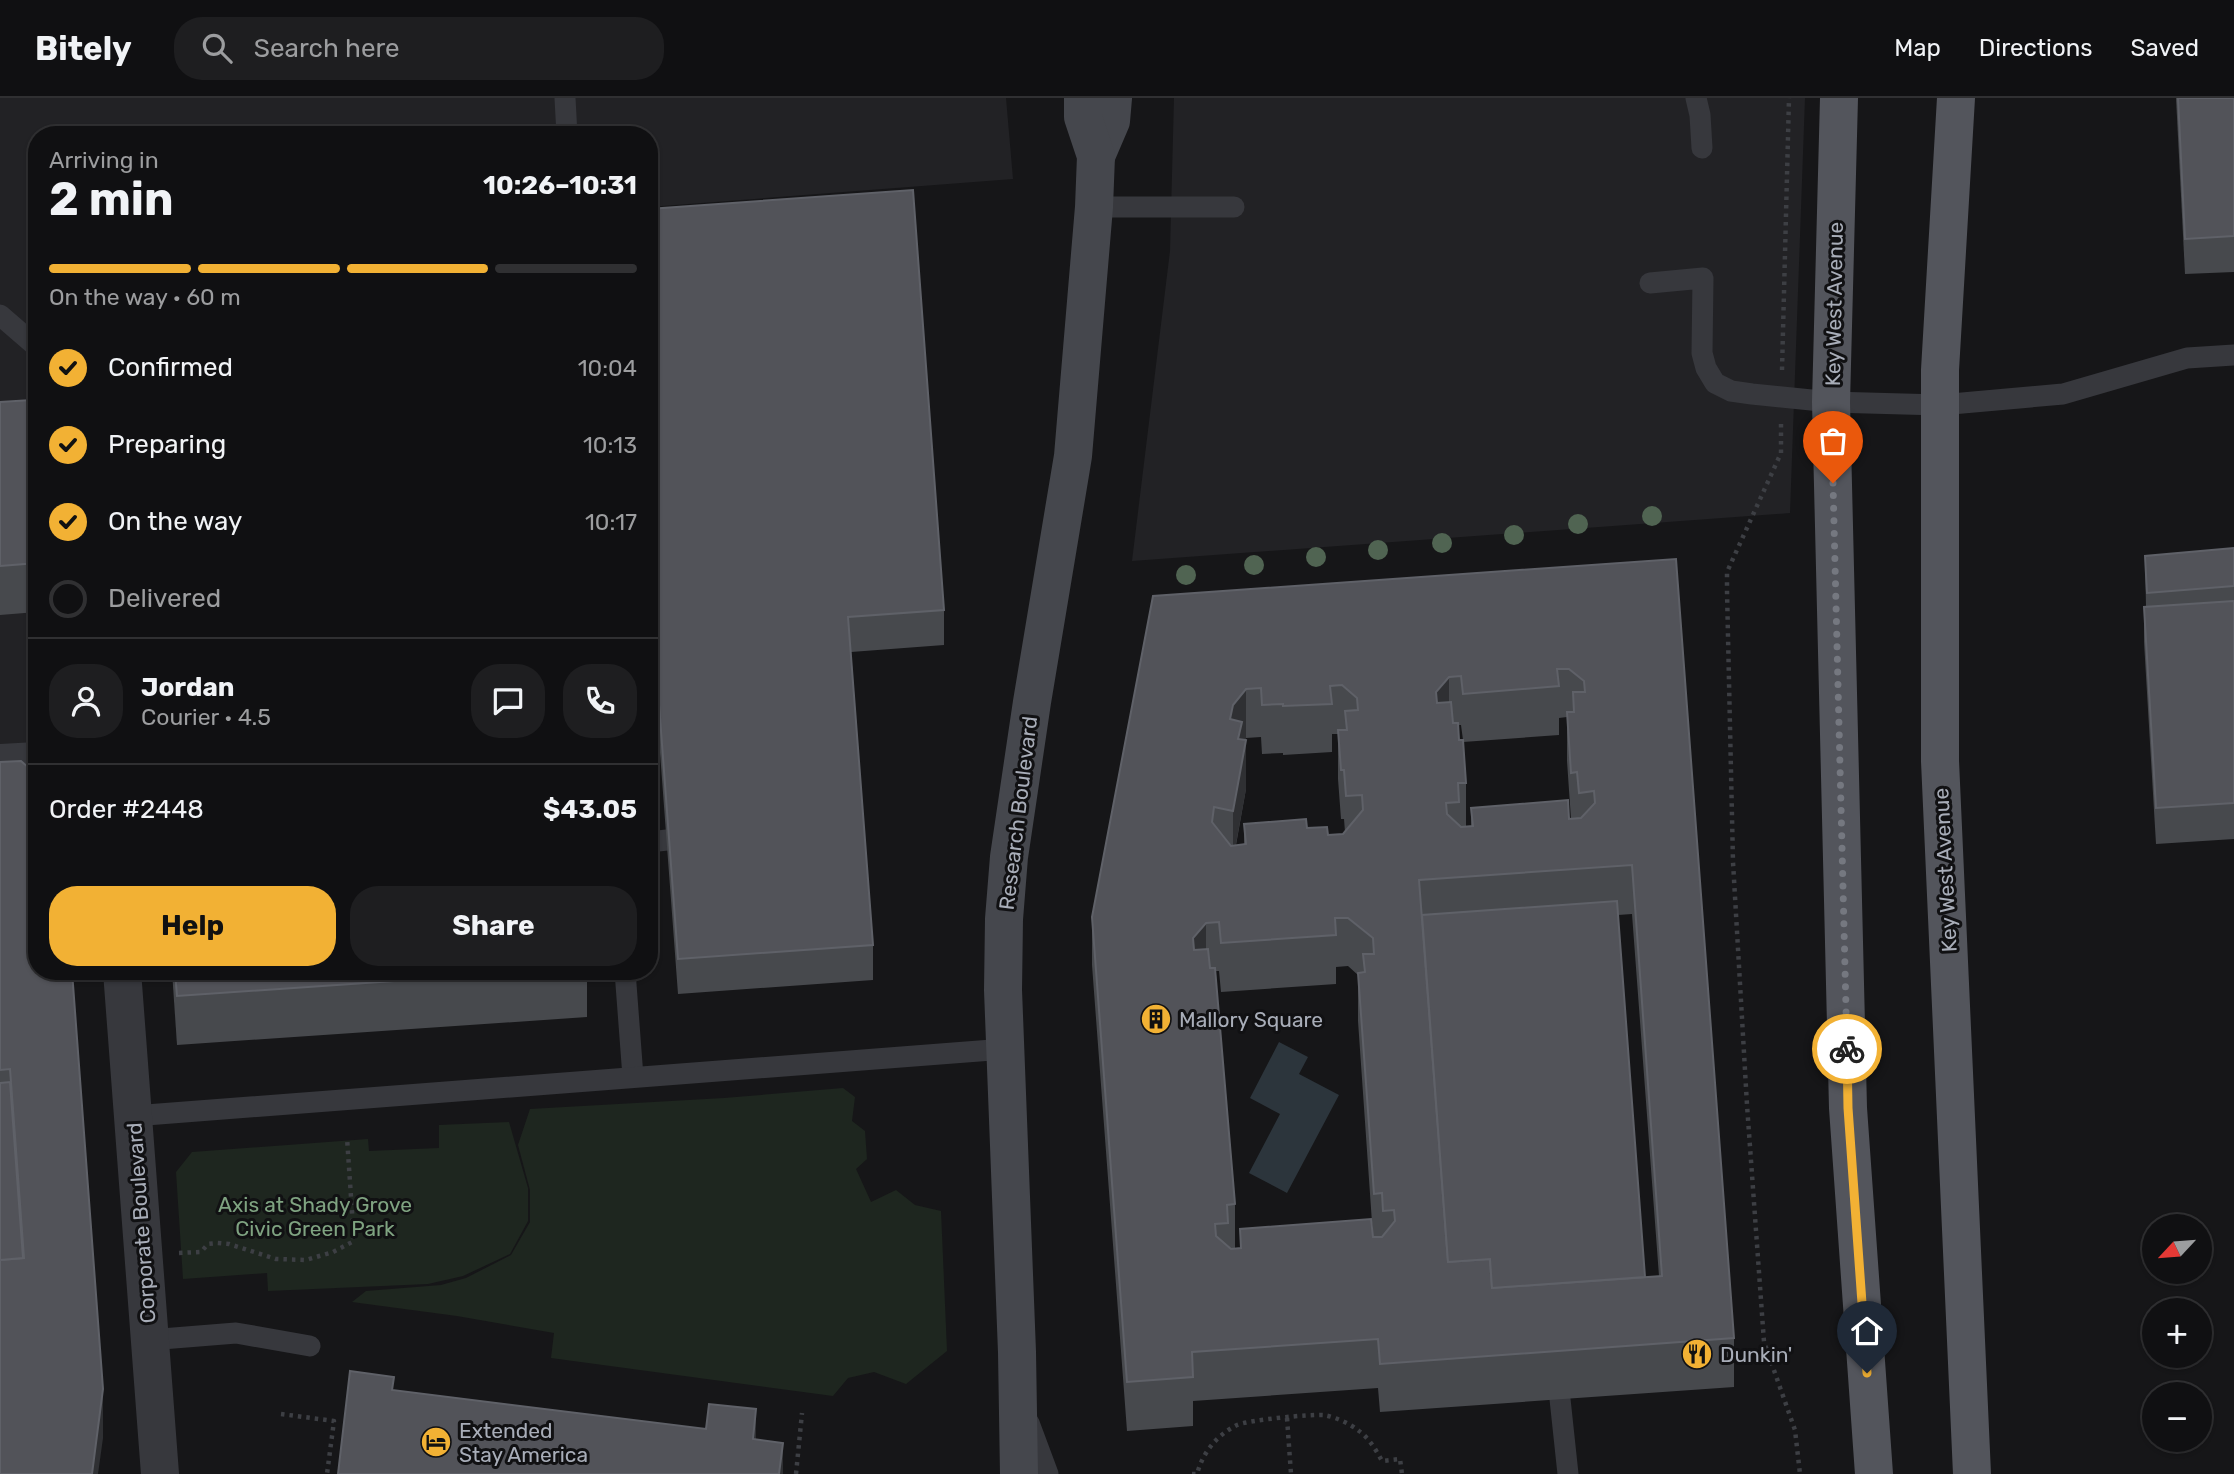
<!DOCTYPE html>
<html lang="en">
<head>
<meta charset="utf-8">
<style>
  body { margin:0; font-family:Rubik,sans-serif; background:#1e1e20; color:#f1f3f6; height:100vh; display:flex; flex-direction:column; font-size:26px; white-space:nowrap }
  * { box-sizing:border-box; margin:0 }
  p { font-size:23px; color:#9c9d9f }
  .icon { flex:none; width:38px; height:38px; fill:none; stroke:currentColor; stroke-width:2; stroke-linecap:round; stroke-linejoin:round }
  .map { position:relative; flex:1; overflow:hidden }
  .details { position:absolute; left:28px; top:28px; width:630px; height:854px; display:flex; flex-direction:column; background:#101012; border-radius:28px; box-shadow:0 2px 5px #0004,0 0 0 2px #303032 }
  .details>* { flex:none }
  .needle { width:46px; rotate:244deg }
  .buttons { position:absolute; left:2142px; top:1116px; display:grid; gap:14px }
  .buttons a { display:grid; place-items:center; width:70px; height:70px; border-radius:50%; background:#101012; box-shadow:0 2px 5px #0004,0 0 0 2px #303032; font-size:35px }
  .pin { position:absolute; display:grid; place-items:center; width:60px; height:60px; color:#fff; margin:-72px -30px; border-radius:50% 50% 50% 0; rotate:-45deg; box-shadow:0 0 7px #0007 }
  .pin .icon { rotate:45deg }
  .courier { position:absolute; display:grid; place-items:center; width:70px; height:70px; margin:-35px; border:5px solid #f2b134; border-radius:50%; background:#fff; color:#222; box-shadow:0 2px 9px #0007 }
  .overview em { font-style:normal; font-weight:700 }
  .overview div { display:flex; flex-direction:column-reverse }
  .overview { display:flex; align-items:center; justify-content:space-between; height:119px; padding:0 21px }
  h1 { font-size:46px; font-weight:700; line-height:52px }
  .bar { display:grid; grid-template-columns:repeat(4,1fr); gap:10px 7px; align-content:center; height:84px; padding:0 21px }
  .bar i { height:9px; border-radius:5px; background:#303032 }
  .bar .active { background:#f2b134 }
  .bar p { grid-column:span 4 }
  .line { display:flex; align-items:center; gap:18px; padding:0 21px; border-top:2px solid #303032 }
  .line div { flex:1 }
  .round { display:grid; place-items:center; flex:none; width:74px; height:74px; border-radius:28px; background:#1e1e20 }
  ol { padding:0 21px; list-style:none }
  li { display:flex; align-items:center; gap:21px; height:77px }
  li p { margin-inline-start:auto }
  li .icon { padding:7px; border-radius:50%; background:#f2b134; color:#111; stroke-width:4 }
  li:last-child { color:#9c9d9f }
  li i { width:38px; height:38px; border:4px solid #303032; border-radius:50% }
  .cta { display:flex; gap:14px; margin-top:auto; padding:14px 21px }
  .cta a { flex:1; height:80px; border-radius:28px; background:#f2b134; color:#111; font-size:28px; font-weight:700; line-height:80px; text-align:center }
  .cta a+a { background:#1e1e20; color:#f1f3f6 }
  header { display:flex; align-items:center; gap:42px; box-sizing:border-box; height:98px; padding:0 35px; background:#101012; border-bottom:2px solid #303032 }
  header strong { font-size:33px }
  nav { display:flex; gap:38px; margin-inline-start:auto; font-size:24px }
  .search { width:490px; height:63px; background:#1e1e20; display:flex; align-items:center; gap:18px; box-sizing:border-box; padding:0 24px; border-radius:28px; color:#9c9d9f; font-size:26px }
  .map>svg:first-child { display:block }
  .built { fill:#222225 }
  .green { fill:#1e261f }
  .water { fill:#2c353c }
  .lines { fill:none; stroke-linecap:round; stroke-linejoin:round }
  .path { stroke:#3d3f44; stroke-width:4.5; stroke-dasharray:3.5 5; stroke-linecap:butt }
  .lane { stroke:#37383d; stroke-width:21 }
  .street { stroke:#37383d; stroke-width:38 }
  .secondary { stroke:#45474d; stroke-width:38 }
  .primary { stroke:#53555c; stroke-width:38 }
  .tree { fill:#506452 }
  .wall { fill:#47494d; fill-rule:evenodd }
  .shaded-wall { fill:#2f3033 }
  .building { fill:#525359; stroke:#5f6168; stroke-width:2; fill-rule:evenodd }
  .done { stroke:#757880; stroke-width:7; stroke-dasharray:0 12.6 }
  .route { stroke:#f2b134; stroke-width:9 }
  .labels { text-anchor:middle; dominant-baseline:central; stroke-width:6; stroke-linejoin:round; paint-order:stroke }
  .street-label { font-size:21px; fill:#a8adb8; stroke:#111113 }
  .poi-label { font-size:21px; fill:#a8adb8; stroke:#111113; text-anchor:start }
  .park-label { font-size:21px; fill:#7fa381; stroke:#111113 }
</style>
</head>
<body>
<header>
<strong>Bitely</strong>
<div class="search"><svg class="icon" aria-label="search" viewBox="0 0 24 24"><circle cx="10" cy="10" r="6"/><path d="M15 15l6 6"/></svg>Search here</div>
<nav><a>Map</a><a>Directions</a><a>Saved</a></nav>
</header>
<div class="map">
<svg width="2234" height="1376" viewBox="0 0 2234 1376">
  <rect width="100%" height="100%" fill="#161618"/>
  <!-- built -->
  <g class="built">
    <polygon points="0,0 1006,0 1013,81 649,109 649,37 37,37 37,665 0,668"/>
    <polygon points="1174,0 1805,0 1790,415 1132,463 1170,153"/>
  </g>
  <!-- green -->
  <g class="green">
    <polygon points="843,990 855,999 852,1023 865,1033 867,1061 856,1071 871,1104 896,1092 915,1107 941,1113 947,1253 906,1286 874,1274 848,1280 833,1298 551,1260 554,1235 457,1218 352,1204 366,1193 441,1187 466,1180 511,1157 530,1124 530,1092 518,1047 530,1011 724,1000"/>
    <polygon points="509,1024 528,1090 528,1123 510,1156 463,1178 428,1186 268,1193 267,1175 183,1181 176,1074 192,1054 368,1041 369,1053 439,1050 439,1027"/>
  </g>
  <!-- water -->
  <polygon class="water" points="1279,944 1308,959 1299,976 1339,997 1287,1095 1249,1075 1280,1016 1250,1000"/>
  <g class="lines">
    <!-- path -->
    <g class="path">
      <polyline points="1782,272 1789,0"/>
      <polyline points="1781,326 1781,355 1727,474 1727,493 1733,764 1747,1007 1764,1244 1795,1332 1800,1376"/>
      <polyline points="649,641 659,641"/>
      <polyline points="179,1155 201,1154 208,1146 217,1145 229,1146 276,1161 306,1162 333,1154 354,1143 347,1040"/>
      <polyline points="281,1316 334,1323 327,1376"/>
      <polyline points="1287,1320 1291,1376"/>
      <polyline points="796,1376 802,1315"/>
      <path d="M1192,1376H1197C1203,1354 1217,1337 1237,1327C1248,1322 1311,1316 1324,1317C1335,1319 1351,1326 1359,1333C1369,1340 1376,1352 1382,1363L1400,1361L1402,1376"/>
    </g>
    <!-- lane -->
    <g class="lane">
      <polyline points="565,0 567,37"/>
      <polyline points="1696,0 1700,17 1702,50"/>
      <polyline points="1094,109 1234,109"/>
      <polyline points="1650,185 1703,180 1702,255 1706,270 1715,285 1731,293 1752,296 1831,304 1940,307 2063,296 2187,260 2234,257"/>
      <polyline points="0,217 37,249"/>
      <polyline points="649,744 667,742"/>
      <polyline points="625,873 633,979"/>
      <polyline points="133,1018 1005,951"/>
      <polyline points="149,1242 236,1235 310,1248"/>
      <polyline points="1560,1301 1568,1376"/>
      <polyline points="1029,1325 1048,1376"/>
    </g>
    <!-- street -->
    <g class="street">
      <polyline points="0,665 37,663"/>
      <polyline points="122,873 160,1376"/>
    </g>
    <!-- secondary -->
    <g class="secondary">
      <polyline points="1096,58 1111,23 1113,0"/>
      <polyline points="1019,1376 1017,1254 1003,892 1004,821 1009,759 1032,604 1073,358 1094,109 1096,58 1083,19 1083,0"/>
    </g>
    <!-- primary -->
    <g class="primary">
      <polyline points="1839,0 1831,304 1848,1010 1874,1376"/>
      <polyline points="1956,0 1940,272 1940,663 1972,1376"/>
    </g>
  </g>
  <!-- trees -->
  <g class="tree">
    <circle cx="1652" cy="418" r="10"/>
    <circle cx="1578" cy="426" r="10"/>
    <circle cx="1514" cy="437" r="10"/>
    <circle cx="1442" cy="445" r="10"/>
    <circle cx="1378" cy="452" r="10"/>
    <circle cx="1316" cy="459" r="10"/>
    <circle cx="1254" cy="467" r="10"/>
    <circle cx="1186" cy="477" r="10"/>
  </g>
  <!-- wall -->
  <g class="wall">
    <polygon points="2176,0 2234,0 2234,174 2185,176"/>
    <polygon points="649,111 944,512 944,547 851,554 873,847 873,882 678,896 649,507"/>
    <polygon points="0,304 37,385 37,514 0,517"/>
    <polygon points="2234,450 2234,741 2156,746 2144,544 2144,509 2146,509 2145,458"/>
    <path d="M1676,461L1734,1240V1289L1380,1314L1378,1290L1193,1303V1328L1127,1333L1092,867V819L1153,498ZM1567,619V663L1571,721L1471,710V728H1466V685L1463,644L1559,637V620ZM1458,627H1461L1463,642H1459ZM1332,636H1338V681L1341,721H1344L1345,734L1343,736L1328,737L1307,730L1244,726V746L1236,747L1246,691L1244,642L1246,640L1261,639L1262,656L1283,655V657L1332,654ZM1632,816L1659,1178L1645,1179L1618,817ZM1348,868L1358,877V923L1373,1139L1240,1131V1150L1235,1151V1106L1215,873H1219L1221,894L1336,886V869Z"/>
    <polygon points="0,664 103,1340 0,1376"/>
    <polygon points="172,873 587,873 587,919 177,947"/>
  </g>
  <!-- shaded-wall -->
  <g class="shaded-wall">
    <polygon points="1449,579 1449,628 1436,643 1436,594"/>
    <polygon points="1246,591 1246,640 1242,645 1246,642 1246,691 1233,762 1233,713 1230,621 1233,607"/>
    <polygon points="1206,825 1206,874 1193,889 1193,840"/>
    <polygon points="103,1291 103,1340 98,1376 92,1376"/>
    <polygon points="756,1311 756,1347 753,1341"/>
    <polygon points="783,1345 783,1376 779,1376"/>
  </g>
  <!-- building -->
  <g class="building">
    <polygon points="2178,0 2234,0 2234,138 2185,141"/>
    <polygon points="913,92 944,512 848,519 873,847 678,861 649,472 649,111"/>
    <polygon points="31,302 37,385 37,465 0,468 0,304"/>
    <polygon points="2234,450 2234,488 2147,495 2145,458"/>
    <path d="M1676,461L1734,1240L1380,1266L1378,1241L1192,1254L1193,1279L1127,1284L1092,819L1153,498ZM1557,571H1569L1584,583L1585,594H1573L1574,614H1567L1571,675L1577,674L1579,695L1594,693L1595,705L1581,720L1569,721L1568,702L1471,710L1473,728L1461,729L1447,716L1446,705L1459,704L1458,685H1466L1463,642H1459L1458,625H1453L1451,604L1437,605L1436,594L1449,579L1461,578L1463,596L1559,588ZM1342,587L1357,600L1358,612L1345,613L1347,632H1338L1341,672H1344L1346,698L1362,697L1363,712L1343,736L1328,737L1327,729L1307,730L1306,721L1244,726L1246,746L1231,748L1212,724L1214,709L1233,713L1246,642L1238,641L1242,624L1230,621L1233,607L1246,591L1261,590L1262,607L1283,606V608L1332,606L1330,588ZM1632,767L1662,1178L1492,1190L1490,1161L1448,1164L1419,782ZM1335,820H1348L1373,840L1374,856H1363L1365,874L1358,875L1374,1096L1382,1095L1383,1113L1394,1112L1395,1123L1382,1139H1373L1371,1121L1240,1131L1241,1150L1231,1151L1216,1138L1215,1126L1228,1125L1227,1107L1235,1106L1215,870H1210L1208,851L1194,852L1193,840L1206,825L1219,824L1221,845L1336,837Z"/>
    <polygon points="2234,503 2234,705 2156,710 2144,509"/>
    <polygon points="21,663 37,677 37,873 72,873 103,1291 92,1376 0,1376 0,1162 24,1160 10,971 0,972 0,664"/>
    <polygon points="1617,803 1645,1179 1492,1190 1490,1161 1448,1164 1422,817"/>
    <polygon points="175,873 539,873 177,898"/>
    <polygon points="10,984 23,1160 0,1162 0,985"/>
    <polygon points="350,1273 394,1279 392,1292 706,1331 709,1306 756,1311 753,1341 783,1345 779,1376 338,1376"/>
  </g>
  <g class="lines">
    <!-- done -->
    <polyline class="done" points="1833,385 1847,951"/>
    <!-- route -->
    <polyline class="route" points="1847,951 1848,1010 1867,1275"/>
  </g>
  <!-- icons -->
  <defs>
    <g id="building-disc" transform="scale(1.575)"><circle r="9.5" fill="#f2b134" stroke="#111113"/><path d="M-4-6H4V6H1V3H-1V6H-4ZM-2.5-4.3h1.7v1.8h-1.7ZM.8-4.3h1.7v1.8H.8ZM-2.5-1h1.7V.8h-1.7ZM.8-1h1.7V.8H.8Z" fill="#111"/></g>
    <g id="restaurant-disc" transform="scale(1.575)"><circle r="9.5" fill="#f2b134" stroke="#111113"/><path d="M-5-6h1v4h1v-4h1v4h1v-4h1v5L-1.5 .5V6h-2V.5L-5-1ZM5-6V6H3V1.5H1.5Q1.5-4 5-6Z" fill="#111"/></g>
    <g id="hotel-disc" transform="scale(1.575)"><circle r="9.5" fill="#f2b134" stroke="#111113"/><path d="M-6-4.5h1.5V1H6V5H4.5V3h-9V5H-6ZM-4 0a1.8 1.8 0 1 1 3.6 0ZM.5 0V-2.5h3Q6-2.5 6 0Z" fill="#111"/></g>
  </defs>
  <g fill-rule="evenodd">
    <use href="#building-disc" x="1156" y="921"/>
    <use href="#restaurant-disc" x="1697" y="1256"/>
    <use href="#hotel-disc" x="436" y="1344"/>
  </g>
  <g class="labels">
    <!-- street labels -->
    <g class="street-label">
      <text transform="translate(1834 206) rotate(-89)">Key West Avenue</text>
      <text transform="translate(1018 715) rotate(-83)">Research Boulevard</text>
      <text transform="translate(1945 772) rotate(-93)">Key West Avenue</text>
      <text transform="translate(141 1125) rotate(-94)">Corporate Boulevard</text>
    </g>
    <!-- poi labels -->
    <g class="poi-label">
      <text x="1179" y="921">Mallory Square</text>
      <text x="1720" y="1256">Dunkin'</text>
      <text x="459" y="1332">Extended<tspan x="459" dy="24">Stay America</tspan></text>
    </g>
    <!-- park labels -->
    <g class="park-label">
      <text x="315" y="1106">Axis at Shady Grove<tspan x="315" dy="24">Civic Green Park</tspan></text>
    </g>
  </g>
</svg>
<div class="buttons">
<a><svg class="needle" viewBox="-14 -14 28 28"><path d="M0-13l5 13h-10z" fill="#e53935"/><path d="M0 13l5-13h-10z" fill="#9c9d9f"/></svg></a>
<a>+</a>
<a>−</a>
</div>
<div class="pin" style="left:1833px;top:385px;background:#ea580c"><svg class="icon" aria-label="bag" viewBox="0 0 24 24"><path d="M5 8h14l-1 12H6zM9 8a3 3 0 0 1 6 0"/></svg></div>
<div class="pin" style="left:1867px;top:1275px;background:#1f2937"><svg class="icon" aria-label="home" viewBox="0 0 24 24"><path d="M3 11l9-7 9 7M6 9v11h12V9"/></svg></div>
<div class="courier" style="left:1847px;top:951px"><svg class="icon" aria-label="bike" viewBox="0 0 24 24"><circle cx="6" cy="16" r="4"/><circle cx="18" cy="16" r="4"/><path d="M6 16l4-8h5l3 8M10 8l3 8H6M13 5h3"/></svg></div>
<section class="details">
<div class="overview"><div><h1>2 min</h1><p>Arriving in</p></div><em>10:26–10:31</em></div>
<div class="bar"><i class="active"></i><i class="active"></i><i class="active"></i><i></i><p>On the way · 60 m</p></div>
<ol>
<li><svg class="icon" aria-label="check" viewBox="0 0 24 24"><path d="M5 12l5 5 9-10"/></svg>Confirmed<p>10:04</p></li>
<li><svg class="icon" aria-label="check" viewBox="0 0 24 24"><path d="M5 12l5 5 9-10"/></svg>Preparing<p>10:13</p></li>
<li><svg class="icon" aria-label="check" viewBox="0 0 24 24"><path d="M5 12l5 5 9-10"/></svg>On the way<p>10:17</p></li>
<li><i></i>Delivered</li>
</ol>
<div class="line" style="height:126px"><a class="round"><svg class="icon" aria-label="person" viewBox="0 0 24 24"><circle cx="12" cy="8" r="4"/><path d="M4 21q1-7 8-7t8 7"/></svg></a><div><b>Jordan</b><p>Courier · 4.5</p></div><a class="round"><svg class="icon" aria-label="chat" viewBox="0 0 24 24"><path d="M4 5h16v11H9l-5 4z"/></svg></a><a class="round"><svg class="icon" aria-label="phone" viewBox="0 0 24 24"><path d="M5 4h4l2 5-3 2q2 4 5 5l2-3 5 2v4C11 20 4 13 5 4z"/></svg></a></div>
<div class="line" style="height:91px"><div>Order #2448</div><b>$43.05</b></div>
<div class="cta"><a>Help</a><a>Share</a></div>
</section>
</div>
</body>
</html>
